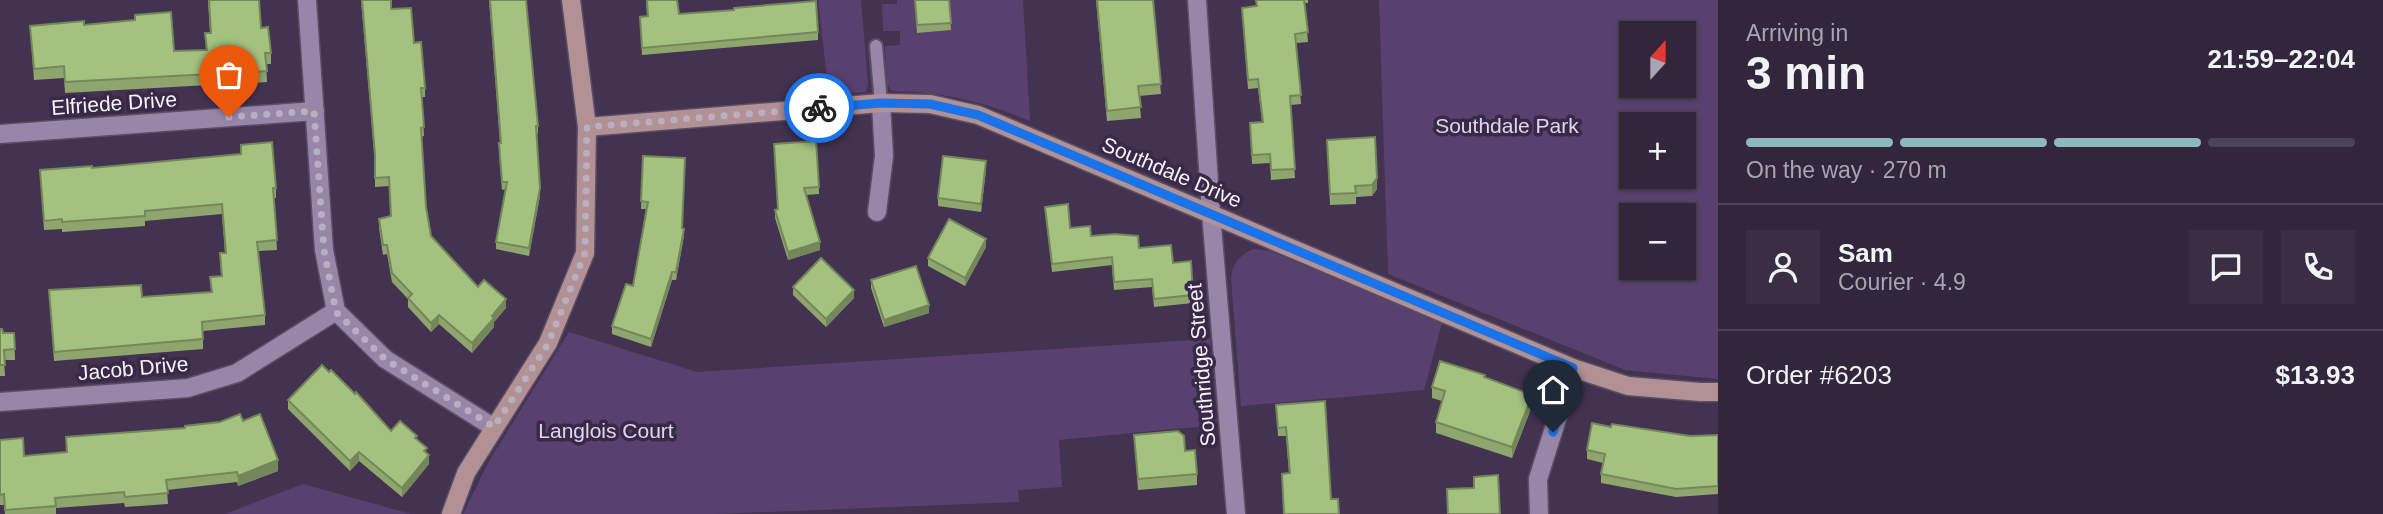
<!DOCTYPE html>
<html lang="en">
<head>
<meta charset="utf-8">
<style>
  body { margin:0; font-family:Arial,sans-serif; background:#3a2e44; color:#f1f3f6; height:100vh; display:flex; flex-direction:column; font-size:26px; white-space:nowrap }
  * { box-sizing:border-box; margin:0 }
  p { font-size:23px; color:#a8a5b0 }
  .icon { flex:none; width:38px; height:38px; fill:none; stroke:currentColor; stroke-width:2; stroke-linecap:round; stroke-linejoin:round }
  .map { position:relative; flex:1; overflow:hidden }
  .sheet { display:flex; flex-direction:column; background:#32263d; width:665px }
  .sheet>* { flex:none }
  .needle { width:46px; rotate:21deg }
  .buttons { position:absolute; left:1619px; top:21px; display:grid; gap:14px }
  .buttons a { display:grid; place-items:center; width:77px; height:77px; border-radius:0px; background:#32263d; box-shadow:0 2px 5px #0004,0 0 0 2px #4d4357; font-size:35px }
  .pin { position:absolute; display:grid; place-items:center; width:60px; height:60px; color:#fff; margin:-72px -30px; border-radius:50% 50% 50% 0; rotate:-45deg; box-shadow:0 0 7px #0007 }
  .pin .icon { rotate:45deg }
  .courier { position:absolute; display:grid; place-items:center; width:70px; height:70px; margin:-35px; border:5px solid #1a73e8; border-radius:50%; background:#fff; color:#222; box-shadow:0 2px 9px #0007 }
  .headline em { font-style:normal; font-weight:600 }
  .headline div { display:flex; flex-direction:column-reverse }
  .headline { display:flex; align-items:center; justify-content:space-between; height:119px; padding:0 28px }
  h1 { font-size:46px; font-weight:600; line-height:52px }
  .bar { display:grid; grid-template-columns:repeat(4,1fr); gap:10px 7px; align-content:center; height:84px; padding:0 28px }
  .bar i { height:9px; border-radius:5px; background:#4d4357 }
  .bar .current { background:#8bbbb9 }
  .bar p { grid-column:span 4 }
  .line { display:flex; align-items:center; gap:18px; padding:0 28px; border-top:2px solid #4d4357 }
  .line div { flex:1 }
  .round { display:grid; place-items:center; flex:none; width:74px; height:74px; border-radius:0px; background:#3a2e44 }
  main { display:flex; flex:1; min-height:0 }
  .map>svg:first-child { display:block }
  .green { fill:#59416f; fill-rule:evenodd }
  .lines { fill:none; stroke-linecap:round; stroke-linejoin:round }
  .lane-casing { stroke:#5a4e66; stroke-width:16 }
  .street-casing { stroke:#5a4e66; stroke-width:21 }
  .secondary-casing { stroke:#5a4e66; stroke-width:21 }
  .lane { stroke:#9886a9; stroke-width:12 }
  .street { stroke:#9886a9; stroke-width:18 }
  .secondary { stroke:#b19194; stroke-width:18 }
  .wall { fill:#8ea66e }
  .shaded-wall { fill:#74875a }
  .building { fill:#a5c180; stroke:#74875a; stroke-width:2 }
  .done { stroke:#b8afc1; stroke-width:7; stroke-dasharray:0 12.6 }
  .route { stroke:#1a73e8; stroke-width:9 }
  .labels { text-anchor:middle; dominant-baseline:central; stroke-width:7; stroke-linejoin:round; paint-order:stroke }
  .street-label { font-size:21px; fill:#f7f2fe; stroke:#382946 }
  .park-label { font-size:21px; fill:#e1d1f2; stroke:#382946 }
</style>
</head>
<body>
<main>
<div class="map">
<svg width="1718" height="514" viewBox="0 0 1718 514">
  <rect width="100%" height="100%" fill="#433351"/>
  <!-- green -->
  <g class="green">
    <polygon points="818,0 861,0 868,84 866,92 829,95"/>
    <path d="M897,0H915L918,33L951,30L948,0H1023L1030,121C984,102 941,91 891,91L887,83L885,46L900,45V31H883L882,4H897Z"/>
    <path d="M1379,0H1718V379L1625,370L1388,274ZM1631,33H1684V86H1631ZM1631,124H1684V177H1631ZM1631,215H1684V268H1631Z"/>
    <path d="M1253,249L1270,251L1442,323L1424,390L1241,406L1231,279C1233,262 1238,257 1253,249Z"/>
    <polygon points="569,332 697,372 1210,339 1217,425 1059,440 1062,487 1018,490 1019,502 716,514 463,514 489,461"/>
    <polygon points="303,484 411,514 225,514"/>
  </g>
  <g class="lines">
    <!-- lane casing -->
    <g class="lane-casing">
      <polyline id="lane" points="876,46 881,103"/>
    </g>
    <!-- street casing -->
    <g class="street-casing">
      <g id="street">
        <polyline points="307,0 324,250 336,311 385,359 493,427"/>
        <polyline points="1197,0 1211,213 1236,514"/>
        <polyline points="0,134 315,111"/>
        <polyline points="877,212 884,156 881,103"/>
        <polyline points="0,402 188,388 237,373 336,311"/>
        <polyline points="1539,514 1538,479 1573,368"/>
      </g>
    </g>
    <!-- secondary casing -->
    <g class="secondary-casing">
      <g id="secondary">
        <polyline points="587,127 881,103 930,104 978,115 1573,368 1628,386 1700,392 1718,392"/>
        <polyline points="451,514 466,473 548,343 585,253 587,127 571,0"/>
      </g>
    </g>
    <!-- lane -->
    <use href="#lane" class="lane"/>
    <!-- street -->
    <use href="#street" class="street"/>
    <!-- secondary -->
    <use href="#secondary" class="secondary"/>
  </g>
  <!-- wall -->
  <g class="wall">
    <polygon points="208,0 259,0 261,28 271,53 271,64 266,64 267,82 253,83 253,87 209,91 209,85 65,93 64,78 34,80 30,26 84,25 174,51 206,50 205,33 210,33"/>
    <polygon points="361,0 391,9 414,43 425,88 425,97 422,97 424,136 421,137 426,207 431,236 478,287 506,308 494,322 494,327 472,353 439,324 431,332 408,307 408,299 392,282 387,254 383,255 379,228 379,219 391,216 389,186 375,187 375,163"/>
    <polygon points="489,0 526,0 538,126 538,134 536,134 540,196 529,256 496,249 496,242 506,189 502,190 499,151 499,143 500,143"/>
    <polygon points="646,0 677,0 679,14 818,32 818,40 642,55 640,17 647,16"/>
    <polygon points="915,0 949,0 951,30 917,33"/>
    <polygon points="1096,0 1153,0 1161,94 1139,96 1141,118 1107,121"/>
    <polygon points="1256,0 1308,0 1308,3 1305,3 1308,42 1296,43 1301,104 1290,105 1295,178 1271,180 1270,163 1252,164 1250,123 1262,122 1258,88 1248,89 1242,8 1256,6"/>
    <polygon points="1327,140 1377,189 1372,196 1356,197 1356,204 1330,205"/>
    <polygon points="774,144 819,187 819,194 806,195 820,250 788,260 775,218 775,210 778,209"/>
    <polygon points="643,156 684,236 676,280 672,280 651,347 612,334 612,326 633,286 646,209 641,209"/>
    <polygon points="92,168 276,188 276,198 274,198 277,250 258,251 265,315 265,325 203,331 203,349 54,361 49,290 142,297 211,292 210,277 221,276 220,253 225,253 222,214 145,221 145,226 62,232 62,229 44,230 40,170"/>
    <polygon points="986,169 981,212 938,206 938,198"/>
    <polygon points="1045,207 1070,228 1091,236 1139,248 1173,263 1193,295 1193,303 1154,307 1152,287 1114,290 1112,265 1052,272"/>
    <polygon points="986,247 965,286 928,266 928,258"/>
    <polygon points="871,280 929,313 884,327 871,288"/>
    <polygon points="793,287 854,298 826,327 793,295"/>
    <polygon points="0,329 3,333 14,333 15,360 4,360 5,376 0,376"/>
    <polygon points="1485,377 1532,406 1512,458 1436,433 1436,422 1442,401 1432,398 1432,387"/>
    <polygon points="288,400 417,440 427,453 429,464 402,497 359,461 350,471 288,409"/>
    <polygon points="1276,405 1331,499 1339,514 1284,514 1282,474 1289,473 1286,436 1278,436"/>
    <polygon points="243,421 278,471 238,486 237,482 167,490 168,504 125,507 124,503 56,508 56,514 5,514 4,505 0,505 0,440 24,456 67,452 66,437 185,428"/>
    <polygon points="1611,427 1690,436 1718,435 1718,494 1676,497 1601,483 1601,474 1603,463 1587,459 1587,450"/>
    <polygon points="1134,435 1185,451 1197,474 1197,485 1138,490"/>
  </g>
  <!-- shaded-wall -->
  <g class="shaded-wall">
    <polygon points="986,161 986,169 981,212 981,204"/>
    <polygon points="1377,178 1377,189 1372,196 1372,185"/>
    <polygon points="540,188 540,196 529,256 529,248"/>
    <polygon points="684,229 684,236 676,280 676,272"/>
    <polygon points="986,239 986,247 965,286 965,278"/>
    <polygon points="820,242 820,250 788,260 788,252"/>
    <polygon points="672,272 672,280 651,347 651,339"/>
    <polygon points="854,290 854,298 826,327 826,319"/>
    <polygon points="506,299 506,308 494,322 494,327 472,353 472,343 492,316"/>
    <polygon points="929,305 929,313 884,327 884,320"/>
    <polygon points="439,315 439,324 431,332 431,323"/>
    <polygon points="1532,395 1532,406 1512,458 1512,447"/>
    <polygon points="359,452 359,461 350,471 350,461"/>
    <polygon points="429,455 429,464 402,497 402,488"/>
    <polygon points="278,460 278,471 238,486 238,476"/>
  </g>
  <!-- building -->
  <g class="building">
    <polygon points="209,0 259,0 261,28 268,27 271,53 265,53 267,71 253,72 253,76 209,80 209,74 65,82 64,66 34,69 30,26 84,21 84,25 135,20 135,15 171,12 174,51 207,50 205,33 211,33"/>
    <polygon points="362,0 391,0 391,9 411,8 414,43 421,42 425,88 421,88 424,127 421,128 426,207 431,236 478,287 484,280 506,299 492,316 494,318 472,343 439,315 431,323 408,298 412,294 392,273 387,245 383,245 379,219 391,216 389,177 375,178 375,155"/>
    <polygon points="490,0 526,0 538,126 536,126 540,188 529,248 496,242 507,182 502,182 499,143 501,143"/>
    <polygon points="647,0 677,0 679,14 734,10 734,8 816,1 818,32 642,48 640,17 648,16"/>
    <polygon points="915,0 949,0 951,23 917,25"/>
    <polygon points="1097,0 1153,0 1161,84 1138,86 1141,107 1107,111"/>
    <polygon points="1256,0 1304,0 1308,32 1295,34 1301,95 1290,96 1295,169 1271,170 1270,154 1252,155 1250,123 1263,122 1258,79 1248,80 1242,8 1257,6"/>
    <polygon points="1375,137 1377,178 1372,185 1355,186 1356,193 1330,194 1327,140"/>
    <polygon points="816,141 819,187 804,188 820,242 788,252 775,210 778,209 774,144"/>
    <polygon points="272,142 276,188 273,188 277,240 257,242 265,315 202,322 203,339 54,352 49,290 141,285 142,297 212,292 210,277 222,276 220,253 226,253 222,204 145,211 145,216 62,222 62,219 44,221 40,170 92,166 92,168 241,154 241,145"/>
    <polygon points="643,156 685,158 682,228 684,229 676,272 672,272 651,339 612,326 626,284 633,286 648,202 641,201"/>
    <polygon points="943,156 986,161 981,204 938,198"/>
    <polygon points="1068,204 1070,228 1090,226 1091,236 1115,234 1138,236 1139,248 1171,245 1173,263 1191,261 1193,295 1154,299 1152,279 1114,282 1112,257 1052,264 1045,207"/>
    <polygon points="949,219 986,239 965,278 928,258"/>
    <polygon points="821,258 854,290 826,319 793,287"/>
    <polygon points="916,266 929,305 884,320 871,280"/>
    <polygon points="0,329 2,329 3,333 14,333 15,349 4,350 5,365 0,365"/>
    <polygon points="1440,361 1485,375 1484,377 1532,395 1512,447 1436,422 1445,391 1432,387"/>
    <polygon points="322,365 329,372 331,370 355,394 356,392 391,431 400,421 417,436 415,438 427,448 424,451 429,455 402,488 359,452 350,461 288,400"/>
    <polygon points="1325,401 1331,499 1338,499 1339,514 1284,514 1282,474 1290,473 1286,427 1278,428 1276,405"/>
    <polygon points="240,414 243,421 260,414 278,460 238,476 237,472 166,480 168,493 125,497 124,492 55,498 56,506 5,510 4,494 0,495 0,440 23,438 24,456 67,452 66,437 185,428 185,426 220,422"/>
    <polygon points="1592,423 1611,427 1612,424 1690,436 1718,435 1718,486 1676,489 1601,474 1605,454 1587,450"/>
    <polygon points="1178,431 1184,436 1185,451 1195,450 1197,474 1138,479 1134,435"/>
    <polygon points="1498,475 1500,514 1448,514 1447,489 1474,488 1474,477"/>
  </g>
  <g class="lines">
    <!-- done -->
    <polyline class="done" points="229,117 314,111 324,250 336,312 385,359 494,427 548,344 585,253 587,127 819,108"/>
    <!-- route -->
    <polyline class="route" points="819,108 881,103 930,104 978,115 1573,368 1553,432"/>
  </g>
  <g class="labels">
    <!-- street labels -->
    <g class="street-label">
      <text transform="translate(114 103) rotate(-4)">Elfriede Drive</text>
      <text transform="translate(1172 172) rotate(23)">Southdale Drive</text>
      <text transform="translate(1201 365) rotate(-95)">Southridge Street</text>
      <text transform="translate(133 368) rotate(-5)">Jacob Drive</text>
    </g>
    <!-- park labels -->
    <g class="park-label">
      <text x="1507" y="125">Southdale Park</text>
      <text x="606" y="430">Langlois Court</text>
    </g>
  </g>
</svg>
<div class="buttons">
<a><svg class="needle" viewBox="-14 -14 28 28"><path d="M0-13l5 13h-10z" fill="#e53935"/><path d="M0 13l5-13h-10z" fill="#a8a5b0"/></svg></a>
<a>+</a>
<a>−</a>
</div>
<div class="pin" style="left:229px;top:117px;background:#ea580c"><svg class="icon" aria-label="bag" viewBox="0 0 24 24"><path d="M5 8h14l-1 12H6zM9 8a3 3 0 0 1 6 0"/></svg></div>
<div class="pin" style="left:1553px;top:432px;background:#1f2937"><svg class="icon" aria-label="home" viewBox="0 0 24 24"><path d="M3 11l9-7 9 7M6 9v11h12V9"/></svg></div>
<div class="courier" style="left:819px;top:108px"><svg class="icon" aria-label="bike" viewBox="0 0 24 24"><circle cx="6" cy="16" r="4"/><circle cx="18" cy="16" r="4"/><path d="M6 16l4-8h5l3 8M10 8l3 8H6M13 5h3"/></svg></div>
</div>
<section class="sheet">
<div class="headline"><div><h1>3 min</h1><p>Arriving in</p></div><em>21:59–22:04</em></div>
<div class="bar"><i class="current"></i><i class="current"></i><i class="current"></i><i></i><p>On the way · 270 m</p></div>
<div class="line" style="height:126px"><a class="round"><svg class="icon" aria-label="person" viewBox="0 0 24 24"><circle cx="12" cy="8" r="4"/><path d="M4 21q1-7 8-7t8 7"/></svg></a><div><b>Sam</b><p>Courier · 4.9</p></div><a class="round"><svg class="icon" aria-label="chat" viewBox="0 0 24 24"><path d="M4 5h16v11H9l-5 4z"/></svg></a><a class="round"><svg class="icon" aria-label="phone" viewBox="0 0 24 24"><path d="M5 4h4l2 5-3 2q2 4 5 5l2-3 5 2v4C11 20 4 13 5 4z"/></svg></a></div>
<div class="line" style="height:91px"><div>Order #6203</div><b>$13.93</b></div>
</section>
</main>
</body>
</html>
